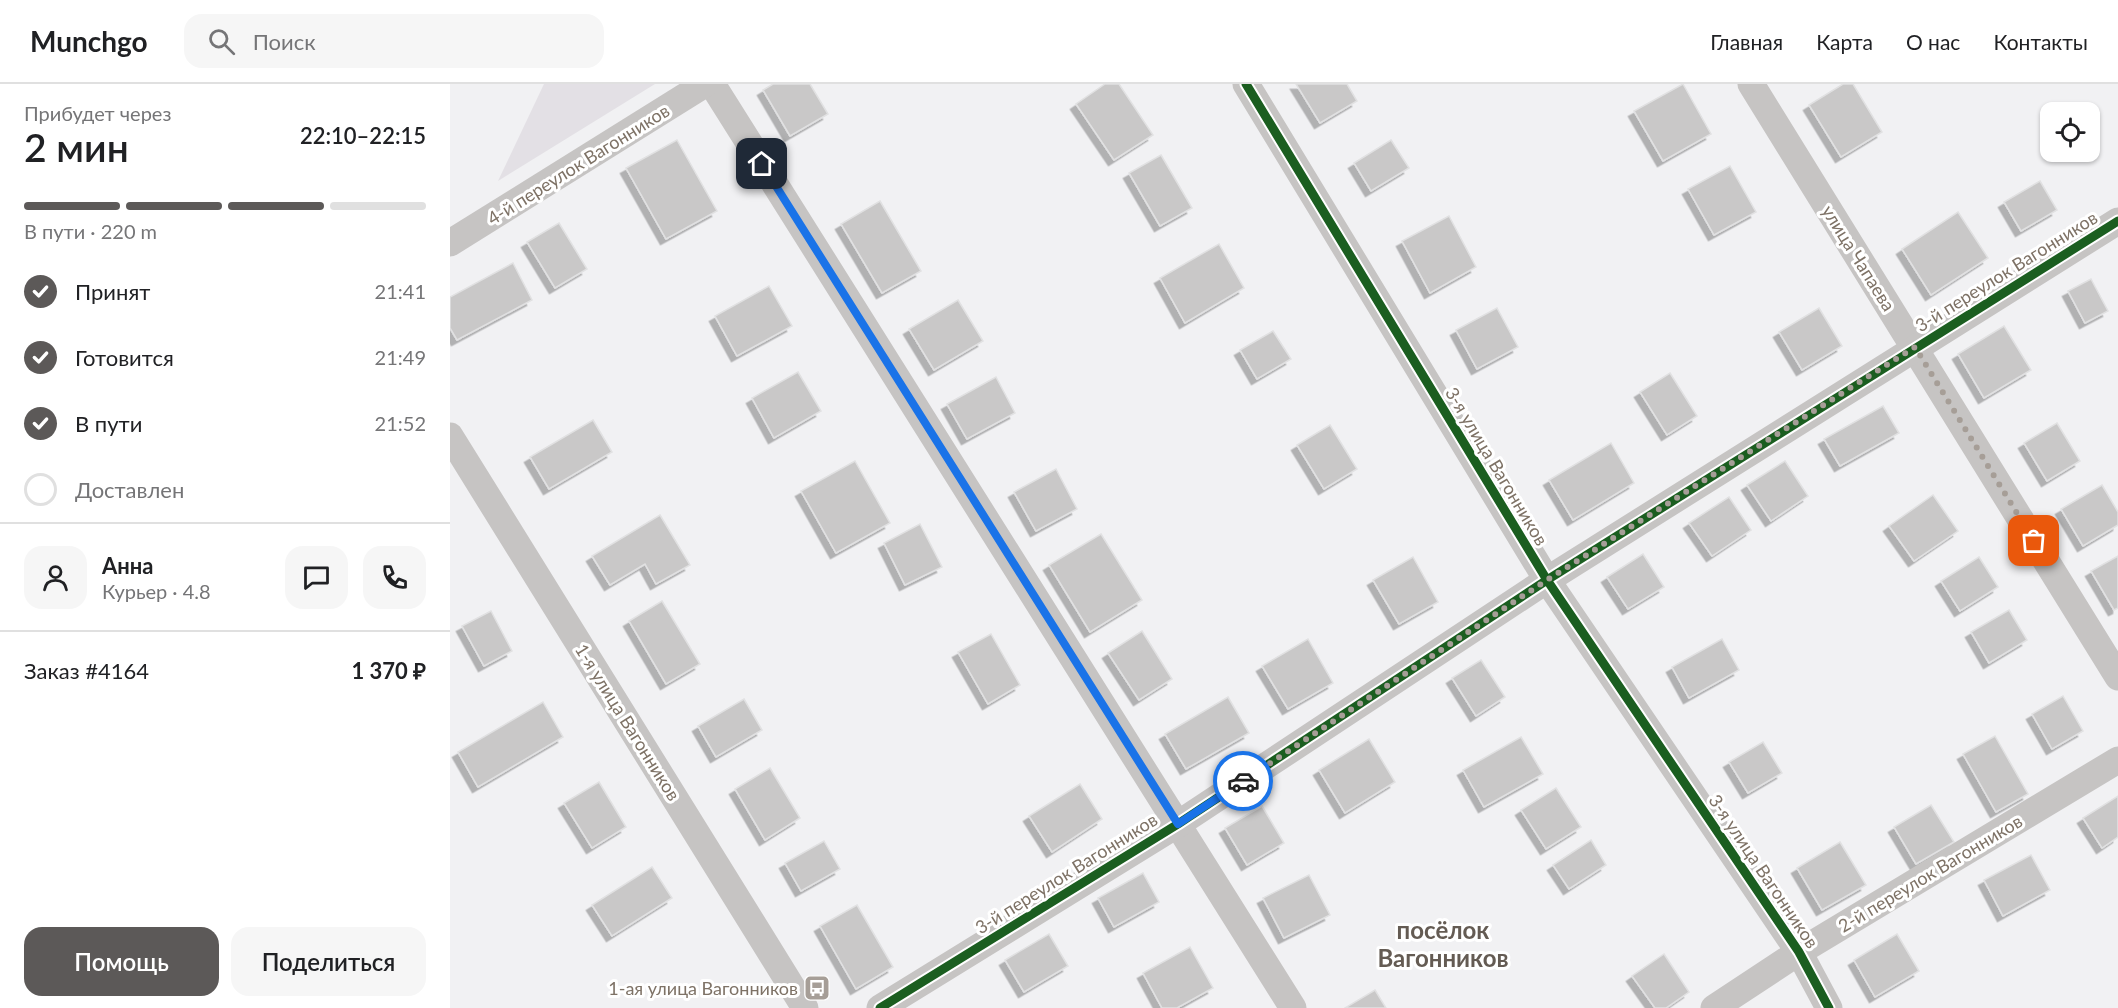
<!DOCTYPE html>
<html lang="ru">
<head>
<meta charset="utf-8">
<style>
  body { margin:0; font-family:Lato,sans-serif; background:#f6f6f6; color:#202124; height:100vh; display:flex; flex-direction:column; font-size:22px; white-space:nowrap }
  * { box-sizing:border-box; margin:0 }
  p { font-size:20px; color:#757577 }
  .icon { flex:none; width:33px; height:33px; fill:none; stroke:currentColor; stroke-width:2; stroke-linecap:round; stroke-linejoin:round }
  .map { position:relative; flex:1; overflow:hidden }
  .panel { display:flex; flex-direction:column; background:#fff; width:450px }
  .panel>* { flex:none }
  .controls { position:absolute; left:1590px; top:18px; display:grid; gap:12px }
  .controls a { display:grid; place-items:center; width:60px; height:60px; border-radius:12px; background:#fff; box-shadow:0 2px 4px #0004; font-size:30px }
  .pin { position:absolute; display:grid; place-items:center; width:51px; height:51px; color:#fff; margin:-26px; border-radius:12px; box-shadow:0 3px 9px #0006 }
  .courier { position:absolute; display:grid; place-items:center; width:60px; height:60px; margin:-30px; border:4px solid #1a73e8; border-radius:50%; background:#fff; color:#222; box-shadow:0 2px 8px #0007 }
  .summary em { font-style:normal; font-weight:600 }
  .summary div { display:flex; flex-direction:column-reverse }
  .summary { display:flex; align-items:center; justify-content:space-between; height:102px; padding:0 24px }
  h1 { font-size:39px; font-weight:600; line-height:45px }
  .bar { display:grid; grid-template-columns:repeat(4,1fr); gap:9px 6px; align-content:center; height:72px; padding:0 24px }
  .bar i { height:8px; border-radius:4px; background:#e0e0e0 }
  .bar .selected { background:#5c5958 }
  .bar p { grid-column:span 4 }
  .line { display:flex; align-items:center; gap:15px; padding:0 24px; border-top:2px solid #e0e0e0 }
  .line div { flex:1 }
  .round { display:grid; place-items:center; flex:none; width:63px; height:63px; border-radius:18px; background:#f6f6f6 }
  ol { padding:0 24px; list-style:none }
  li { display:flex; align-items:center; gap:18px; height:66px }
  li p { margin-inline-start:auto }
  li .icon { padding:6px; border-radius:50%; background:#5c5958; color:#fff; stroke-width:4 }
  li:last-child { color:#757577 }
  li i { width:33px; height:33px; border:3px solid #e0e0e0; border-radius:50% }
  .button { display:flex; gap:12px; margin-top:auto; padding:12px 24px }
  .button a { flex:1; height:69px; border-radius:18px; background:#5c5958; color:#fff; font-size:24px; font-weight:600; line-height:69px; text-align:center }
  .button a+a { background:#f6f6f6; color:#202124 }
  header { display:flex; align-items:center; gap:36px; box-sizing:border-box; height:84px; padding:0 30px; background:#fff; border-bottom:2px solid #e0e0e0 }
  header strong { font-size:28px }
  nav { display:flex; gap:33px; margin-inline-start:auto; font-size:21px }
  .search { width:420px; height:54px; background:#f6f6f6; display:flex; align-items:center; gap:15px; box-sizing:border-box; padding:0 21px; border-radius:18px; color:#757577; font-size:22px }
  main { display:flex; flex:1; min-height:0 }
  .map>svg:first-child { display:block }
  .green { fill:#e3e0e5 }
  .building { fill:#c9c8c8; stroke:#e1e1e2; stroke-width:1.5; filter:url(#shadow) }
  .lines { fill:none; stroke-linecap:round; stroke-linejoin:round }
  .minor { stroke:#c6c4c3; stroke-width:27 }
  .cycleway-casing { stroke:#fff; stroke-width:13 }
  .cycleway { stroke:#1b5e20; stroke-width:9 }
  .done { stroke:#a69e97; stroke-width:6; stroke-dasharray:0 10.8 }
  .route { stroke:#1a73e8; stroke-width:8 }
  .labels { text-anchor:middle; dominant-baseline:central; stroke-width:6; stroke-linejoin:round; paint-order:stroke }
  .street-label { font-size:18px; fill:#7e7266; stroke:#fff }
  .poi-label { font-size:18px; fill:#7e7266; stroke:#fff; text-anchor:end }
  .district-label { font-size:24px; font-weight:bold; fill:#645b53; stroke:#fff }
</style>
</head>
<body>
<header>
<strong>Munchgo</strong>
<div class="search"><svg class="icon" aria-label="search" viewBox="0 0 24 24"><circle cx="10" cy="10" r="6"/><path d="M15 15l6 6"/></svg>Поиск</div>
<nav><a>Главная</a><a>Карта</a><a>О нас</a><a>Контакты</a></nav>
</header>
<main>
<section class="panel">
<div class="summary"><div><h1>2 мин</h1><p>Прибудет через</p></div><em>22:10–22:15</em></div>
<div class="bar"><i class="selected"></i><i class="selected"></i><i class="selected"></i><i></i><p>В пути · 220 m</p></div>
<ol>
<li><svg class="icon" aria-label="check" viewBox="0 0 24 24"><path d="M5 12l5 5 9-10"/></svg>Принят<p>21:41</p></li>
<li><svg class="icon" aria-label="check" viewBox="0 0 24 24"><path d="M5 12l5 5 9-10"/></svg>Готовится<p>21:49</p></li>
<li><svg class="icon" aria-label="check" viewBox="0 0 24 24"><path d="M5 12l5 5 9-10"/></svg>В пути<p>21:52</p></li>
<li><i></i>Доставлен</li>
</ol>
<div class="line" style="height:108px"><a class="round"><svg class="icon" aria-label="person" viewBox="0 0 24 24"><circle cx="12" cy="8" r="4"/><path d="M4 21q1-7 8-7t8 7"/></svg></a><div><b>Анна</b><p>Курьер · 4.8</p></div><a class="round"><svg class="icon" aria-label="chat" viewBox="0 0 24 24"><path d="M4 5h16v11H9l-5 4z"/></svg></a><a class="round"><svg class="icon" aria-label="phone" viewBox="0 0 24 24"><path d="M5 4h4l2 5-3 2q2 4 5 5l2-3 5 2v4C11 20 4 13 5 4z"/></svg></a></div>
<div class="line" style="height:78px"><div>Заказ #4164</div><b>1 370 ₽</b></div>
<div class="button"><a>Помощь</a><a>Поделиться</a></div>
</section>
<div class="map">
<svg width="1668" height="924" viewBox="0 0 1668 924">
  <defs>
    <filter id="shadow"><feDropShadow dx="-5.5" dy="5.5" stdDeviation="0" flood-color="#0004"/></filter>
  </defs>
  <rect width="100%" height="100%" fill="#f1f1f3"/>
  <!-- green -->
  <polygon class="green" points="94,0 205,0 48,97"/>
  <!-- building -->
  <g class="building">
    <polygon points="323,0 360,0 378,30 340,52 313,6"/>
    <polygon points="655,0 669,0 703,51 664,76 626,20"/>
    <polygon points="846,0 897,0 907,17 870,39"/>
    <polygon points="1233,0 1261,50 1213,77 1184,27"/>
    <polygon points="1393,0 1403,0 1432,48 1391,73 1359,21"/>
    <polygon points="227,56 267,127 216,155 176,84"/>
    <polygon points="941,56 959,84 921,107 904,79"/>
    <polygon points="711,71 742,124 710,142 679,89"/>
    <polygon points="1280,82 1306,128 1264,151 1238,105"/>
    <polygon points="1590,97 1607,126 1571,147 1554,118"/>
    <polygon points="430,117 471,187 432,209 391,140"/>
    <polygon points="1508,128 1538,174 1481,211 1452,165"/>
    <polygon points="999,132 1026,183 980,209 952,157"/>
    <polygon points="109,139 137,185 105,204 77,158"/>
    <polygon points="769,160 794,204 735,239 710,194"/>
    <polygon points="63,179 82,216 7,256 0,244 0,213"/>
    <polygon points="1641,195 1658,227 1635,239 1618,207"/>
    <polygon points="319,202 342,242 287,272 265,232"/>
    <polygon points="508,216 533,257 484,286 459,245"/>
    <polygon points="1047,224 1068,263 1027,285 1006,246"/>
    <polygon points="1369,224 1392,262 1352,286 1329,248"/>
    <polygon points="1554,242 1581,286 1534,314 1508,270"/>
    <polygon points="823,247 841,275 807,295 790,266"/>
    <polygon points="348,288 371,327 324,354 302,314"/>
    <polygon points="1220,289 1247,332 1217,351 1190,308"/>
    <polygon points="546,293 565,329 517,355 497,320"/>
    <polygon points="1433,322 1449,349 1390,382 1374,355"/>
    <polygon points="143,336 162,368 99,405 80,373"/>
    <polygon points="1607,339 1630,377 1597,397 1574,359"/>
    <polygon points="880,341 907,385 874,405 847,361"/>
    <polygon points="1161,359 1184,399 1123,436 1099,396"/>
    <polygon points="405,377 440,439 386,469 351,407"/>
    <polygon points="1335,377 1358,412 1321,437 1297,401"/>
    <polygon points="606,385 627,425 586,447 564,408"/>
    <polygon points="1652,401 1668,428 1668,441 1633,462 1611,425"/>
    <polygon points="1483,411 1508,447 1464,477 1439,442"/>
    <polygon points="1279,413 1301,446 1262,472 1239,439"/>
    <polygon points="210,431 240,481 206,500 195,480 160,501 142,472"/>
    <polygon points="470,440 492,483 455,501 434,459"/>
    <polygon points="651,450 692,516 640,548 599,481"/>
    <polygon points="1193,470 1214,503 1178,525 1157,493"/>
    <polygon points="1668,472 1668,524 1664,526 1641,487"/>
    <polygon points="963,473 988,518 949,540 923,496"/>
    <polygon points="1529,473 1548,503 1510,527 1491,497"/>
    <polygon points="212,517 250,580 216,600 179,537"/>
    <polygon points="1559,526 1577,556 1539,579 1521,548"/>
    <polygon points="41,527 62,567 34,582 12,542"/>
    <polygon points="692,547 722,595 689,616 658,569"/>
    <polygon points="541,550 570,601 538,620 508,568"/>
    <polygon points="858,555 883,599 838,625 812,582"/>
    <polygon points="1272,555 1289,586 1239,614 1222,583"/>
    <polygon points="1031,576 1055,613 1026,632 1002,594"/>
    <polygon points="1613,612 1633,647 1602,665 1582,630"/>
    <polygon points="778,613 799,649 736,685 715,650"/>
    <polygon points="294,615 312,646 266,673 248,642"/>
    <polygon points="93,618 113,653 28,703 8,668"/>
    <polygon points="1545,652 1578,710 1546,728 1513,670"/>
    <polygon points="1071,653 1093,690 1034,723 1013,686"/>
    <polygon points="919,655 945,698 895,729 869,686"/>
    <polygon points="1313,658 1332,689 1298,709 1279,678"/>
    <polygon points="320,684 350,734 315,756 285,705"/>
    <polygon points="149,698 176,743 142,764 114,719"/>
    <polygon points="630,700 652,735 602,768 579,732"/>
    <polygon points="1106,704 1131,743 1096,765 1071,726"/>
    <polygon points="1668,712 1668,753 1652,764 1633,734"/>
    <polygon points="1481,721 1504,758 1466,780 1444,743"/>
    <polygon points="812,722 834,759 797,781 775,744"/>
    <polygon points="1141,756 1156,781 1119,805 1103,781"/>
    <polygon points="374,757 390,785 351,807 335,779"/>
    <polygon points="1390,758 1416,801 1372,826 1347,784"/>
    <polygon points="1581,771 1600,806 1553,832 1534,796"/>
    <polygon points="202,783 222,814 162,852 142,821"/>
    <polygon points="693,789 709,818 664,843 648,814"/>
    <polygon points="859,791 880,831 834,854 813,814"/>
    <polygon points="407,821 443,883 406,905 370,842"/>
    <polygon points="599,850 618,882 574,908 555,876"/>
    <polygon points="1447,850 1469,887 1425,913 1404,876"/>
    <polygon points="740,863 763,904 727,924 712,924 693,889"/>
    <polygon points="1214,870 1239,908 1216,924 1205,924 1182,892"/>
    <polygon points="925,906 936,924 895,924"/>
  </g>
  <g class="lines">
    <!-- minor -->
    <g class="minor">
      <polyline points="262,0 843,924"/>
      <polyline points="796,0 1097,496 1349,868 1379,924"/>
      <polyline points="1301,0 1668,593"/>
      <polyline points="0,159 255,0"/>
      <polyline points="0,352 355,924"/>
      <polyline points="430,924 728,740 1097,496 1668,137"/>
      <polyline points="1264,924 1349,868 1668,676"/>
    </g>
    <!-- cycleway casing -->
    <g class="cycleway-casing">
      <g id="cycleway">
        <polyline points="796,0 1097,496 1349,868 1379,924"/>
        <polyline points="430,924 728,740 1097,496 1668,137"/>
      </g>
    </g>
    <!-- cycleway -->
    <use href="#cycleway" class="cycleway"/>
  </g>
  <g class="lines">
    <!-- done -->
    <polyline class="done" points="793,697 1097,496 1465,263 1584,457"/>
    <!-- route -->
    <polyline class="route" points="312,80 728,740 793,697"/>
  </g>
  <!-- icons -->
  <defs>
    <g id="bus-square" transform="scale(1.35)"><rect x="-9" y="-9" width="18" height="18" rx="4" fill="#a69e97" stroke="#fff"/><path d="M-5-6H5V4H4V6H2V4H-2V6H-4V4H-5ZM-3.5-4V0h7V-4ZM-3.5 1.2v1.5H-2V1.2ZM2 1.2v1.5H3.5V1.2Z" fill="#fff"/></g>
  </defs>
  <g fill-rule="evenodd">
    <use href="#bus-square" x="367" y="904"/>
  </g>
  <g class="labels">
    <!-- street labels -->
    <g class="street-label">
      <text transform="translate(128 80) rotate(-32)">4-й переулок Вагонников</text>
      <text transform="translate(1409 174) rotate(58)">улица Чапаева</text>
      <text transform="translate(1556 187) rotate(-32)">3-й переулок Вагонников</text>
      <text transform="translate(1047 382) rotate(59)">3-я улица Вагонников</text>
      <text transform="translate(178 638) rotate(58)">1-я улица Вагонников</text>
      <text transform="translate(1314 787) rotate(56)">3-я улица Вагонников</text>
      <text transform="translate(616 789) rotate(-32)">3-й переулок Вагонников</text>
      <text transform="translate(1480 789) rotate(-31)">2-й переулок Вагонников</text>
    </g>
    <!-- poi labels -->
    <g class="poi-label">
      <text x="348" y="904">1-ая улица Вагонников</text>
    </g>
    <!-- district labels -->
    <g class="district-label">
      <text x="993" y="845">посёлок<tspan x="993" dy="28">Вагонников</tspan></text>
    </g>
  </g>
</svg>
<div class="controls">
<a><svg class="icon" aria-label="locate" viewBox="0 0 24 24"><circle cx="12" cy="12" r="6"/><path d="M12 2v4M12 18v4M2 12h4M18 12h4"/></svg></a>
</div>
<div class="pin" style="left:1584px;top:457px;background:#ea580c"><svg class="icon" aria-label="bag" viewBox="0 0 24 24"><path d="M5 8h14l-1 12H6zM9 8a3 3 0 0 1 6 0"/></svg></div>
<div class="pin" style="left:312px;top:80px;background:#1f2937"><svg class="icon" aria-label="home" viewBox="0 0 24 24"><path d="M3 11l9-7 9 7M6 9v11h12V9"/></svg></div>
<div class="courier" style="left:793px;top:697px"><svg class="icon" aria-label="car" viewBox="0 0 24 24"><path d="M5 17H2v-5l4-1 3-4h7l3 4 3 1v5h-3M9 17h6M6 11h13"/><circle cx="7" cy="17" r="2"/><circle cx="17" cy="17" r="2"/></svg></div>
</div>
</main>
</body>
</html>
